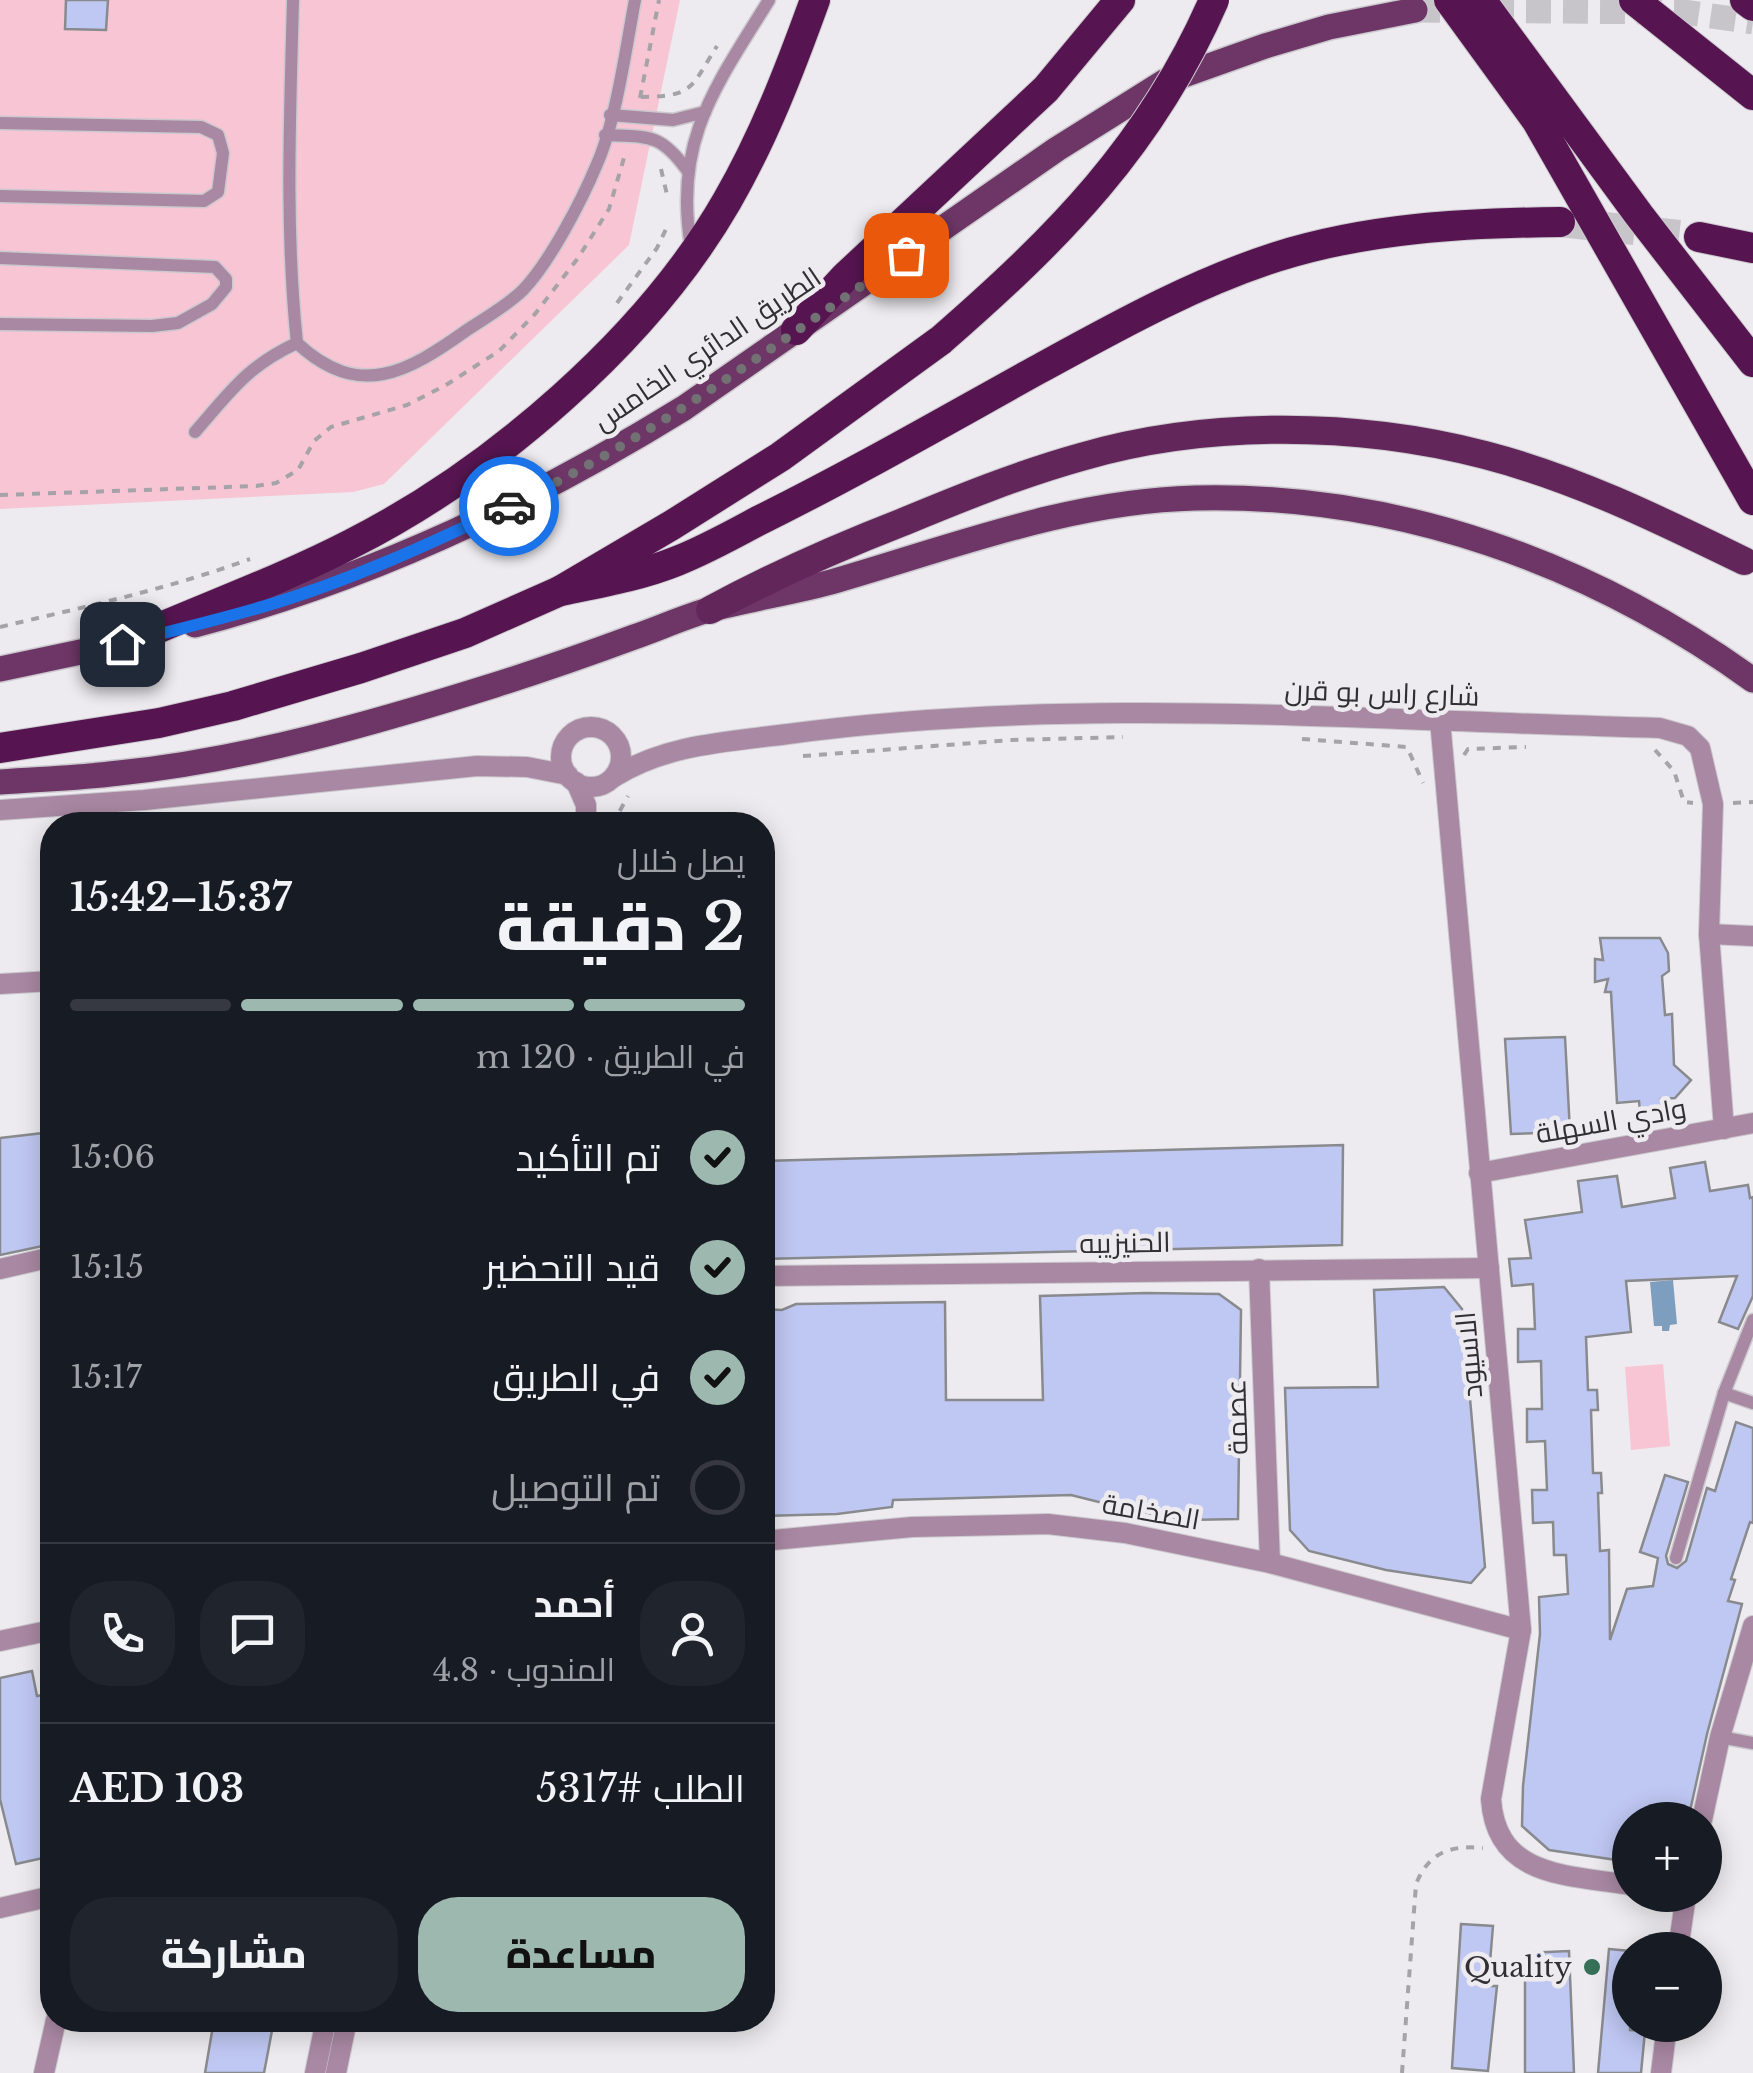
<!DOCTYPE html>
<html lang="ar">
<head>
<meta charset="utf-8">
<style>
  body { margin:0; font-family:"Libre Baskerville",Cairo,serif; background:#20242c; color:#f1f3f6; direction:rtl; height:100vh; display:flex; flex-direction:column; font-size:38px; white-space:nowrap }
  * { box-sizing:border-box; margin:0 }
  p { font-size:32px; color:#9ea1a6 }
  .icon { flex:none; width:55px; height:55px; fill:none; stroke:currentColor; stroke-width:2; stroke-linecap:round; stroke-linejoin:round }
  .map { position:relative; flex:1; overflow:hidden; direction:ltr }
  .details { position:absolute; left:40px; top:812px; width:735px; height:1220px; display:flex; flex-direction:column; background:#171b24; border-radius:40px; box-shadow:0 5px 25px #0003; direction:rtl }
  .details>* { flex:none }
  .controls { position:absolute; left:1612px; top:1802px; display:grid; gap:20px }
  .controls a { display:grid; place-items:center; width:110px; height:110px; border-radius:50%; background:#171b24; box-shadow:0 5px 25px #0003; font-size:50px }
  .pin { position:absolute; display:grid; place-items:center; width:85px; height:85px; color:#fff; margin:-42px; border-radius:20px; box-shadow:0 5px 15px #0006 }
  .courier { position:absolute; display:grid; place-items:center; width:100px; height:100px; margin:-50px; border:8px solid #1a73e8; border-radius:50%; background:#fff; color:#222; box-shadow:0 2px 12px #0007 }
  .headline em { font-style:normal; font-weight:800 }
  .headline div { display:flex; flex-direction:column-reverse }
  .headline { display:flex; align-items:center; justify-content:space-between; height:170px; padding:0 30px }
  h1 { font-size:65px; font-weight:800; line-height:75px }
  .bar { display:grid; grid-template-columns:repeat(4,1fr); gap:15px 10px; align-content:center; height:120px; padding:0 30px }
  .bar i { height:12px; border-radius:8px; background:#363941 }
  .bar .active { background:#9db8af }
  .bar p { grid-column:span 4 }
  .line { display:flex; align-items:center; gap:25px; padding:0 30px; border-top:2px solid #363941 }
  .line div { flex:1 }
  .round { display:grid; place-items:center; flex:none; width:105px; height:105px; border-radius:40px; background:#20242c }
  ol { padding:0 30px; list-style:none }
  li { display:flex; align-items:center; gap:30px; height:110px }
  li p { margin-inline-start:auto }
  li .icon { padding:10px; border-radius:50%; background:#9db8af; color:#111; stroke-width:4 }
  li:last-child { color:#9ea1a6 }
  li i { width:55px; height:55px; border:5px solid #363941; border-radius:50% }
  .primary-button { display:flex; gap:20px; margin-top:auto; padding:20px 30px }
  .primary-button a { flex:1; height:115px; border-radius:40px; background:#9db8af; color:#111; font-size:40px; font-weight:800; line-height:115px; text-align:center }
  .primary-button a+a { background:#20242c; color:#f1f3f6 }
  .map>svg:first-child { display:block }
  .green { fill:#f7c5d4 }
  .water { fill:#7d9ebf }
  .building { fill:#bfc8f3; stroke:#898a8e; stroke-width:2.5 }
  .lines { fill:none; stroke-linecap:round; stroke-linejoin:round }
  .primary-tunnel { stroke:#c7c5c9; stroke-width:25; stroke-dasharray:25 12; stroke-linecap:butt }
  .motorway-tunnel { stroke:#c7c5c9; stroke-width:30; stroke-dasharray:30 15; stroke-linecap:butt }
  .service-casing { stroke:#cbc9cd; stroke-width:15 }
  .minor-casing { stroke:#cbc9cd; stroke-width:22 }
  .tertiary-casing { stroke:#cbc9cd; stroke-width:22 }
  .primary-casing { stroke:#cbc9cd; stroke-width:28 }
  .trunk-casing { stroke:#cbc9cd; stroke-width:30 }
  .motorway-casing { stroke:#cbc9cd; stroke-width:32 }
  .path { stroke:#a5a3a7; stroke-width:4; stroke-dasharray:8 8; stroke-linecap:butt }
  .service { stroke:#a988a3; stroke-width:12 }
  .minor { stroke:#a988a3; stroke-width:20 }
  .tertiary { stroke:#a988a3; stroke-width:20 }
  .primary { stroke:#6d3666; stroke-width:25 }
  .trunk { stroke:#62265b; stroke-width:28 }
  .motorway { stroke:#561550; stroke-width:30 }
  .motorway-bridge-casing { stroke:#cbc9cd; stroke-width:32; stroke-linecap:butt }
  .motorway-bridge { stroke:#561550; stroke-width:30 }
  .done { stroke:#727174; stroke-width:10; stroke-dasharray:0 18 }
  .route { stroke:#1a73e8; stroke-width:12 }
  .poi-dot { fill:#367059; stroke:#edebef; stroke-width:4 }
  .labels { text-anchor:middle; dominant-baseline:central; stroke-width:9; stroke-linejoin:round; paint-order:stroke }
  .street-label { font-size:28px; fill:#302f31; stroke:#edebef }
  .poi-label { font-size:28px; fill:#302f31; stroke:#edebef; text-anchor:end }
</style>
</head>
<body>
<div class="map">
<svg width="1753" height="2073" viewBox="0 0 1753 2073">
  <rect width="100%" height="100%" fill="#edebef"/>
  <!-- green -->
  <g class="green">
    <polygon points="0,0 680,0 629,245 384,484 353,492 0,509"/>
    <polygon points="1663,1364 1670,1446 1631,1450 1625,1367"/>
  </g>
  <!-- water -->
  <polygon class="water" points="1673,1280 1677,1324 1670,1325 1669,1331 1662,1331 1662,1326 1654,1326 1650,1282"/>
  <!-- building -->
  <g class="building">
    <polygon points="66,0 108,0 106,30 65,29"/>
    <polygon points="1600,938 1660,938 1668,953 1669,971 1662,976 1665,1015 1672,1014 1674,1065 1691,1080 1675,1098 1661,1099 1662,1110 1640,1112 1639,1101 1617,1103 1611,992 1605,992 1608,979 1595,982 1595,959 1603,960"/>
    <polygon points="1565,1037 1570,1132 1511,1134 1505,1039"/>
    <polygon points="52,1132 52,1244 0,1255 0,1138"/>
    <polygon points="1343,1145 1342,1245 762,1259 762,1161"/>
    <polygon points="1705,1162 1710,1191 1748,1185 1750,1198 1753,1197 1753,1296 1738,1329 1719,1322 1737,1276 1626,1281 1631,1332 1586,1337 1588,1390 1597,1390 1598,1410 1591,1410 1593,1473 1601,1473 1602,1493 1598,1493 1600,1551 1609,1550 1610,1640 1627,1589 1653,1586 1658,1558 1640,1552 1665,1475 1688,1482 1666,1556 1668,1564 1677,1568 1686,1561 1707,1488 1715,1491 1736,1422 1753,1428 1753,1523 1750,1522 1731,1579 1735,1580 1728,1601 1742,1604 1707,1734 1688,1820 1630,1820 1630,1862 1549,1850 1522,1826 1523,1786 1540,1634 1539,1597 1568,1594 1566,1555 1554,1555 1553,1522 1533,1523 1532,1490 1547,1490 1545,1441 1527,1442 1527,1409 1542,1409 1541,1361 1518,1362 1518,1329 1535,1329 1533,1284 1512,1286 1509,1259 1531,1258 1525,1220 1582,1212 1578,1181 1617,1176 1622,1207 1675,1198 1670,1168"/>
    <polygon points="1444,1287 1462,1309 1485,1567 1471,1583 1386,1570 1309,1551 1290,1530 1285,1388 1378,1387 1374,1290"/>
    <polygon points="1146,1293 1219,1294 1241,1310 1238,1519 1186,1520 1131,1510 1071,1495 893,1500 892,1507 837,1514 762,1516 762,1309 782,1310 796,1304 945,1302 946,1400 1043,1400 1040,1296"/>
    <polygon points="32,1671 37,1696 52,1693 52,1856 16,1864 0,1799 0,1678"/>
    <polygon points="1461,1924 1493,1926 1488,1986 1497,1986 1488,2071 1452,2068"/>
    <polygon points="1609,1949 1630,1951 1630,2030 1645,2031 1641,2073 1598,2073"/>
    <polygon points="1569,1951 1574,2073 1525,2073 1525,1953"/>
    <polygon points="214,2020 274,2020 264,2073 205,2073"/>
  </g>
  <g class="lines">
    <!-- primary-tunnel -->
    <polyline class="primary-tunnel" points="1415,10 1684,12 1753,22"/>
    <!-- motorway-tunnel -->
    <polyline class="motorway-tunnel" points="1560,222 1699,237"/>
    <!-- service casing -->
    <g class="service-casing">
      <g id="service">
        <path d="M293,0C290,115 285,229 297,343C359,401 408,372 467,330C485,318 508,305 523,290C550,262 582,200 597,164C616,121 626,48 635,0"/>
        <polyline points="610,115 673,120 705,112"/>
        <polyline points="0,123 201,127 218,135 223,153 218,192 204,201 0,196"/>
        <path d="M605,135C649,137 660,133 687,170"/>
        <path d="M691,247C673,140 716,86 769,0"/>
        <polyline points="0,258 215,267 226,279 226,287 212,304 178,323 152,326 0,324"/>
        <path d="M195,432C230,392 247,366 297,343"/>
        <polyline points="1724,1393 1753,1403"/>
        <polyline points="1676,1558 1724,1393 1753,1320"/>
        <polyline points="1720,1737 1753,1743"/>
      </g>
    </g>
    <!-- minor casing -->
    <g class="minor-casing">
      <g id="minor">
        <path d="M1440,720L1521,1630L1491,1799C1496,1878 1569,1875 1630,1885"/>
        <circle cx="591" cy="757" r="30"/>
        <path d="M614,777C667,744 727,742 788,734C1077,695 1371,721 1660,728L1688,736L1700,748L1713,804L1709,934L1724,1129"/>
        <polyline points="576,782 586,805 586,825"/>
        <polyline points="0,810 144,800 477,766 527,767 568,775"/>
        <polyline points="1709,934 1753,936"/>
        <polyline points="0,984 52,981"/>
        <polyline points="1479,1173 1753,1123"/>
        <polyline points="0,1269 52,1257"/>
        <polyline points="1259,1269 1270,1563"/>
        <polyline points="762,1276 1489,1268"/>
        <polyline points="762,1541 912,1527 1048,1524 1125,1533 1270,1563 1521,1630"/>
        <polyline points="0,1641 52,1630"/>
        <polyline points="1702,1820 1720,1737 1753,1626"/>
        <polyline points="0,1908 52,1896"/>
        <polyline points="1678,1950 1686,1895"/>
        <polyline points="44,2073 56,2020"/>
        <polyline points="1661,2073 1667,2025"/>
      </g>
    </g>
    <!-- tertiary casing -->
    <g class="tertiary-casing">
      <g id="tertiary">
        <polyline points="315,2073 326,2020"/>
        <polyline points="336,2073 347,2020"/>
      </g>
    </g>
    <!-- primary casing -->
    <g class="primary-casing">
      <g id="primary">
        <path d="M195,625C369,579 532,502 684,408L1057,149L1164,82L1265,46L1329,27L1415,10"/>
        <polyline points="0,669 142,639"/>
        <path d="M0,782C40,779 80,778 119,773C246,760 374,723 495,685C542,670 588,654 634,637C660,628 686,616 712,609C754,598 796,592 838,580C955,546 1071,501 1195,498C1397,493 1590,563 1753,680"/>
      </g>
    </g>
    <!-- trunk casing -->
    <g class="trunk-casing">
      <path id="trunk" d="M710,610C773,576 836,548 903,522C961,498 1020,474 1081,457C1208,420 1358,422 1485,455C1577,479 1660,520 1744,561"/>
    </g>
    <!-- motorway casing -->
    <g class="motorway-casing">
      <g id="motorway">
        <polyline points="1449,0 1537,121 1753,500"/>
        <polyline points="1481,0 1639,215 1753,362"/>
        <polyline points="1634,0 1753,95"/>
        <polyline points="1745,0 1753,6"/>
        <polyline points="1699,237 1753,248"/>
        <polyline points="796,330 845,277 1046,89 1120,0"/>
        <path d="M560,591C599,583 640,576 677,561C705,550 732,535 758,521C853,474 945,421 1037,370C1114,328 1192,284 1276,257C1368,228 1463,223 1560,222"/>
        <path d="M122,644C198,610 277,582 351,544C493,472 647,340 727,201C764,137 790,69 815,0"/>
        <polyline points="0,748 159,723 233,706 361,668 465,633 560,591 672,525 780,457 941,340"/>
      </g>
    </g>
    <!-- path -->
    <g class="path">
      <path d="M641,97C694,96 690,89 717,46"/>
      <polyline points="640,98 659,0"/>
      <polyline points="661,169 668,199"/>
      <polyline points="617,303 657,248 669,223"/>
      <polyline points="0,495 256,486 276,483 298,470 314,441 331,427 407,405 446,385 499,351 535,314 578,258 609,209 626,151"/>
      <path d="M0,627C84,607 168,589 250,559"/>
      <polyline points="1302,739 1407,747 1423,783"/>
      <polyline points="1655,750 1674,771 1684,802 1693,803"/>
      <polyline points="1464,755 1468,749 1526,747"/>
      <polyline points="803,756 1012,740 1123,737"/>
      <polyline points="1733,803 1753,802"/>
      <polyline points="612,825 628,796"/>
      <path d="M1402,2073L1416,1884C1429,1852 1450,1845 1483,1848"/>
    </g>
    <!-- service -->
    <use href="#service" class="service"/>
    <!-- minor -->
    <use href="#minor" class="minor"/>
    <!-- tertiary -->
    <use href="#tertiary" class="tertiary"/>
    <!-- primary -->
    <use href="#primary" class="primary"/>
    <!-- trunk -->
    <use href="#trunk" class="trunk"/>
    <!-- motorway -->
    <use href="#motorway" class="motorway"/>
    <!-- motorway-bridge casing -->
    <g class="motorway-bridge-casing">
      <path id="motorway-bridge" d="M941,340C1058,238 1151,145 1214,0"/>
    </g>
    <!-- motorway-bridge -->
    <use href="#motorway-bridge" class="motorway-bridge"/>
  </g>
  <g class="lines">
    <!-- done -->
    <path class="done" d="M509,506C651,439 777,343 906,255"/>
    <!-- route -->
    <path class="route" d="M122,644C170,631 218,620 265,606C349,581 430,544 509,506"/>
  </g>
  <!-- markers -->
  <circle class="poi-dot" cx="1592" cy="1967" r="10"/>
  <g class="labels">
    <!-- street labels -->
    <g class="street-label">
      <text transform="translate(707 349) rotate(-34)">الطريق الدائري الخامس</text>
      <text transform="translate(1382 693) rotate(2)">شارع راس بو قرن</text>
      <text transform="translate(1611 1121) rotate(-10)">وادي السهلة</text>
      <text transform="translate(1125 1243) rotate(-1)">الحنيزيبه</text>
      <text transform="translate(1469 1355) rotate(-95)">الاسيود</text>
      <text transform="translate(1237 1417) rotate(-92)">عصمة</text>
      <text transform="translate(1151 1512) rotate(10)">الصخامة</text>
    </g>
    <!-- poi labels -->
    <g class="poi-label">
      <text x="1572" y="1967">Quality</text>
    </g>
  </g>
</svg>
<div class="controls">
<a>+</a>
<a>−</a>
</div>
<div class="pin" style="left:906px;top:255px;background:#ea580c"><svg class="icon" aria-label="bag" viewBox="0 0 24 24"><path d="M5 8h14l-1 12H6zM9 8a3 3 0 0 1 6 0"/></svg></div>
<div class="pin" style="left:122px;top:644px;background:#1f2937"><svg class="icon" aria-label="home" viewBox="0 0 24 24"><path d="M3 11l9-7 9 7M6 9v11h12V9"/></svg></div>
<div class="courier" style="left:509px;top:506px"><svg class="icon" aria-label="car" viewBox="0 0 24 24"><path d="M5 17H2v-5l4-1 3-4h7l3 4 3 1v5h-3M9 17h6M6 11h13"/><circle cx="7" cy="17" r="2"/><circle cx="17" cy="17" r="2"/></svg></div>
<section class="details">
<div class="headline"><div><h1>2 دقيقة</h1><p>يصل خلال</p></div><em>15:37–15:42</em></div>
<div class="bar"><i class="active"></i><i class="active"></i><i class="active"></i><i></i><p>في الطريق · 120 m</p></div>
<ol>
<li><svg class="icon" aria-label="check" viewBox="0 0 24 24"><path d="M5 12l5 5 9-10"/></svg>تم التأكيد<p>15:06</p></li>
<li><svg class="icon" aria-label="check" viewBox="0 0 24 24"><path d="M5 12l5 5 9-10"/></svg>قيد التحضير<p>15:15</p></li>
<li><svg class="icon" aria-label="check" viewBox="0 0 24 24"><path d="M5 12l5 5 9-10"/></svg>في الطريق<p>15:17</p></li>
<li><i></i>تم التوصيل</li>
</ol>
<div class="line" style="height:180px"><a class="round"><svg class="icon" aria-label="person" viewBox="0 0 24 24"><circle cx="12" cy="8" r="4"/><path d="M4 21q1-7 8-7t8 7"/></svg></a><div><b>أحمد</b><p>المندوب · 4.8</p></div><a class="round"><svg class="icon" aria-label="chat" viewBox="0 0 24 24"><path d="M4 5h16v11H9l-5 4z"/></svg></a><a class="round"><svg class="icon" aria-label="phone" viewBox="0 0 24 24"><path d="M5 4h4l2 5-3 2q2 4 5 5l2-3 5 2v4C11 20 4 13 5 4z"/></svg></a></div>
<div class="line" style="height:130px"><div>الطلب #5317</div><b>AED 103</b></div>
<div class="primary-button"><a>مساعدة</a><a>مشاركة</a></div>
</section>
</div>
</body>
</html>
